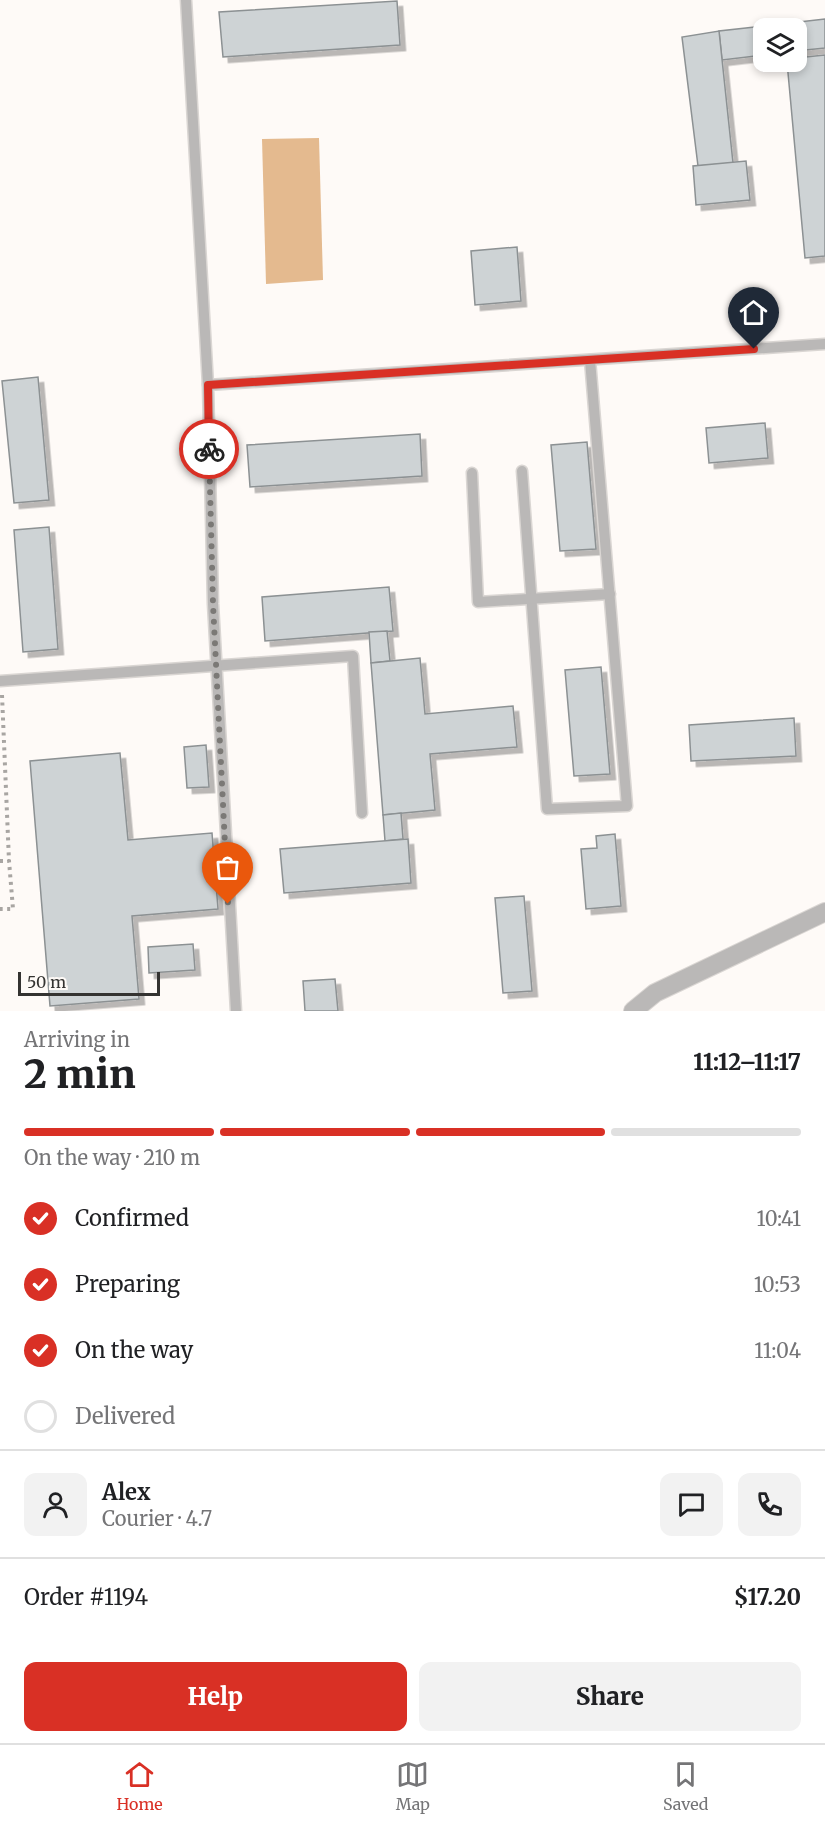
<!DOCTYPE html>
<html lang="en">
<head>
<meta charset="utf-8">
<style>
  body { margin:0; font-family:Merriweather,serif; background:#f2f2f2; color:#202124; height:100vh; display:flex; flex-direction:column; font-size:22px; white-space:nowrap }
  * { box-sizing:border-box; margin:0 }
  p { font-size:20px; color:#757577 }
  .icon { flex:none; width:33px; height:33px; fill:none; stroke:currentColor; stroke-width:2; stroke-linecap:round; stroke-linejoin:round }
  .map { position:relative; height:1011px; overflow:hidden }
  .drawer { display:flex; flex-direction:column; background:#fff; flex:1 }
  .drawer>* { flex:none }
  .fabs { position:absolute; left:753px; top:18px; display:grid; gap:12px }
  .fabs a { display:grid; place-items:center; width:54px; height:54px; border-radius:12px; background:#fff; box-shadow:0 3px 9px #0003; font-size:30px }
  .scale { position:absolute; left:18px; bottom:15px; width:142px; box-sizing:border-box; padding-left:6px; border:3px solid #343331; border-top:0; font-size:16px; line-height:21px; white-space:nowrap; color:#343331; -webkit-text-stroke:4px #fefaf7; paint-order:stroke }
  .pin { position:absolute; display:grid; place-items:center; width:51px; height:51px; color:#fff; margin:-62px -26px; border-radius:50% 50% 50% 0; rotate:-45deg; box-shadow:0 0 6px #0007 }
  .pin .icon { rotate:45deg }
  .courier { position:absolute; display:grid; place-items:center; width:60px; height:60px; margin:-30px; border:4px solid #d93025; border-radius:50%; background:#fff; color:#222; box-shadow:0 2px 8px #0007 }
  .summary em { font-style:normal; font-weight:800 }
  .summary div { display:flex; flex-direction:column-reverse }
  .summary { display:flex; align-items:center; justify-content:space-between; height:102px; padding:0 24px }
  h1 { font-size:39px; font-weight:800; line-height:45px }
  .bar { display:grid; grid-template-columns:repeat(4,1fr); gap:9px 6px; align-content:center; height:72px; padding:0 24px }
  .bar i { height:8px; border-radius:4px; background:#e0e0e0 }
  .bar .active { background:#d93025 }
  .bar p { grid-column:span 4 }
  .line { display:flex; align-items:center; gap:15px; padding:0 24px; border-top:2px solid #e0e0e0 }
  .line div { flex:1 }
  .round { display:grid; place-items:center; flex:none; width:63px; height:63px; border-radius:12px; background:#f2f2f2 }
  ol { padding:0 24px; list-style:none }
  li { display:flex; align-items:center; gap:18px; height:66px }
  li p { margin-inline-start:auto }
  li .icon { padding:6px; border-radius:50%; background:#d93025; color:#fff; stroke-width:4 }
  li:last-child { color:#757577 }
  li i { width:33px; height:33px; border:3px solid #e0e0e0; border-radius:50% }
  .cta { display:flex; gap:12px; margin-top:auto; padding:12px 24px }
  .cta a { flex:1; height:69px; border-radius:12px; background:#d93025; color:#fff; font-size:24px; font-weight:800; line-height:69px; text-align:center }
  .cta a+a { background:#f2f2f2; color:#202124 }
  .dock { display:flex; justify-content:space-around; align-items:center; height:84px; border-top:2px solid #e0e0e0; background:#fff; font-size:16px; color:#757577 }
  .dock a { display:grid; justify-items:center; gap:3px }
  .dock .active { color:#d93025 }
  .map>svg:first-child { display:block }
  .water { fill:#e4ba8f }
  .building { fill:#ced3d5; stroke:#8c9193; stroke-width:1.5; filter:url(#shadow) }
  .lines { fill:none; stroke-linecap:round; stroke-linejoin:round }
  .service-casing { stroke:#dad6d3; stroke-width:13 }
  .minor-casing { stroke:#dad6d3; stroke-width:20 }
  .path { stroke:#a8a5a2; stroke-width:4; stroke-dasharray:3 4.5; stroke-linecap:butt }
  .service { stroke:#bab8b7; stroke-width:10 }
  .minor { stroke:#bab8b7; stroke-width:18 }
  .done { stroke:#7b7976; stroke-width:6; stroke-dasharray:0 10.8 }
  .route { stroke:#d93025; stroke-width:8 }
</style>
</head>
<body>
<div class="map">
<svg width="825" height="1011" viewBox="0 0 825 1011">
  <defs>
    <filter id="shadow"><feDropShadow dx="5.5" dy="5.5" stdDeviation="0" flood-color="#0004"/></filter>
  </defs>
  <rect width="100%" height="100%" fill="#fefaf7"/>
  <!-- water -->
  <polygon class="water" points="319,138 323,280 266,284 262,139"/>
  <!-- building -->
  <g class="building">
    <polygon points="397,1 400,45 223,57 219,12"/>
    <polygon points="825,19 825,48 796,51 796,28 764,28 764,55 722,60 719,31"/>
    <polygon points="719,31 733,163 698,166 682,37"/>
    <polygon points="825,55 825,256 805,258 787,62 796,62 796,58"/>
    <polygon points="746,161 750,200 696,205 693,166"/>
    <polygon points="517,247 521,301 475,305 471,251"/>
    <polygon points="38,377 49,500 14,503 2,381"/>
    <polygon points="765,423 768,458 709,463 706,428"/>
    <polygon points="420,434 422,476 250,487 247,445"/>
    <polygon points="587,442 596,549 560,551 551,445"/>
    <polygon points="49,527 58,649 23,652 14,530"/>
    <polygon points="389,587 393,631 265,641 262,597"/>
    <polygon points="387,631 390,661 371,663 369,632"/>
    <polygon points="420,658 425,714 513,706 517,747 430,754 435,810 383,815 371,663"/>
    <polygon points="601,667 610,774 574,776 565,670"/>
    <polygon points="794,718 796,756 691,761 689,725"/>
    <polygon points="206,745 209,787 187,788 184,747"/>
    <polygon points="120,753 128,840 212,833 218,909 132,916 139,999 50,1006 30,761"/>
    <polygon points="401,813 403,839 385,841 383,815"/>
    <polygon points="615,834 621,906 586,909 581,849 597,848 596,836"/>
    <polygon points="408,839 411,883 284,893 280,849"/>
    <polygon points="524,896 532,991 503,993 495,898"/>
    <polygon points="193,944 195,970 149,973 148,947"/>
    <polygon points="335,979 338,1011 305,1011 303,981"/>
  </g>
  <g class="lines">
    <!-- service casing -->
    <g class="service-casing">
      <g id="service">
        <polyline points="186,0 208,385"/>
        <polyline points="522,471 547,809 627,806 590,360"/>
        <polyline points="472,473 478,602 610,594"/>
        <polyline points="0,681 353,656 362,813"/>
        <polyline points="236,1011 213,604 208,385 825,344"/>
      </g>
    </g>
    <!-- minor casing -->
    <g class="minor-casing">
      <polyline id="minor" points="633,1011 655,993 825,912"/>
    </g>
    <!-- path -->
    <g class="path">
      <polyline points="2,695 9,861"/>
      <polyline points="0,861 9,861 13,909 0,909"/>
    </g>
    <!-- service -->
    <use href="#service" class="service"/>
    <!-- minor -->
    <use href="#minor" class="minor"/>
  </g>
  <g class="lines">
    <!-- done -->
    <polyline class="done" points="209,449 213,604 228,904"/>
    <!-- route -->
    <polyline class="route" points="209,449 208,385 754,349"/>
  </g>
</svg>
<div class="fabs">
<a><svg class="icon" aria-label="layers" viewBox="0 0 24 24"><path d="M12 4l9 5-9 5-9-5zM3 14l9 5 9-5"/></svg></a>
</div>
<div class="scale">50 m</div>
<div class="pin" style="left:228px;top:904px;background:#ea580c"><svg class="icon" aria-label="bag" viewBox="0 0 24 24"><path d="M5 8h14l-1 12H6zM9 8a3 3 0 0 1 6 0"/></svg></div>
<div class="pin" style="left:754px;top:349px;background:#1f2937"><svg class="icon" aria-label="home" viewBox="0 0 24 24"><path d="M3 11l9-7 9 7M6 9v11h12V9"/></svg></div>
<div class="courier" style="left:209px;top:449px"><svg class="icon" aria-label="bike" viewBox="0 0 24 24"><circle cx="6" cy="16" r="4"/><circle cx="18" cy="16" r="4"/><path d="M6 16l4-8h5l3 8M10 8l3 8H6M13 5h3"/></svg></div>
</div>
<section class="drawer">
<div class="summary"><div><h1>2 min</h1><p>Arriving in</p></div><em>11:12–11:17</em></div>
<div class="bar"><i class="active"></i><i class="active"></i><i class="active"></i><i></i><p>On the way · 210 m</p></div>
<ol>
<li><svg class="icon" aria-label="check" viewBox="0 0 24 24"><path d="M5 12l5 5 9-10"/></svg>Confirmed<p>10:41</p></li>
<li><svg class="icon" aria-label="check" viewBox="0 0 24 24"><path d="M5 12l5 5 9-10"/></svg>Preparing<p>10:53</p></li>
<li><svg class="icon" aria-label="check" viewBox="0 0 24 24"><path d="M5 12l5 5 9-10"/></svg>On the way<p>11:04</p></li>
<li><i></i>Delivered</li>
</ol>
<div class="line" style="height:108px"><a class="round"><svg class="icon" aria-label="person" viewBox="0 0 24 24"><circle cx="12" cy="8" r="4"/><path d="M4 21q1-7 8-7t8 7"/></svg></a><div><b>Alex</b><p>Courier · 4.7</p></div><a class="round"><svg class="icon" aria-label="chat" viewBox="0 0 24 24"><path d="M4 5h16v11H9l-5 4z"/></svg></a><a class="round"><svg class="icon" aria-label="phone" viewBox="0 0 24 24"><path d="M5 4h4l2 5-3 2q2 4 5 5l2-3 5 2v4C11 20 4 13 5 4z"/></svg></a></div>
<div class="line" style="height:78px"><div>Order #1194</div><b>$17.20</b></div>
<div class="cta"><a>Help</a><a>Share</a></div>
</section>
<nav class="dock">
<a class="active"><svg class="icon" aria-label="home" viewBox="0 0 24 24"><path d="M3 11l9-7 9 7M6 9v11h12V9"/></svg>Home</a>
<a><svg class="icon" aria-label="map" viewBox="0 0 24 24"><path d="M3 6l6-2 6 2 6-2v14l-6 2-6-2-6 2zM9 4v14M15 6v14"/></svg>Map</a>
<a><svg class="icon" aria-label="saved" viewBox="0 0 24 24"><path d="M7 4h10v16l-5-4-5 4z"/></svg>Saved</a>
</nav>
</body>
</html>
